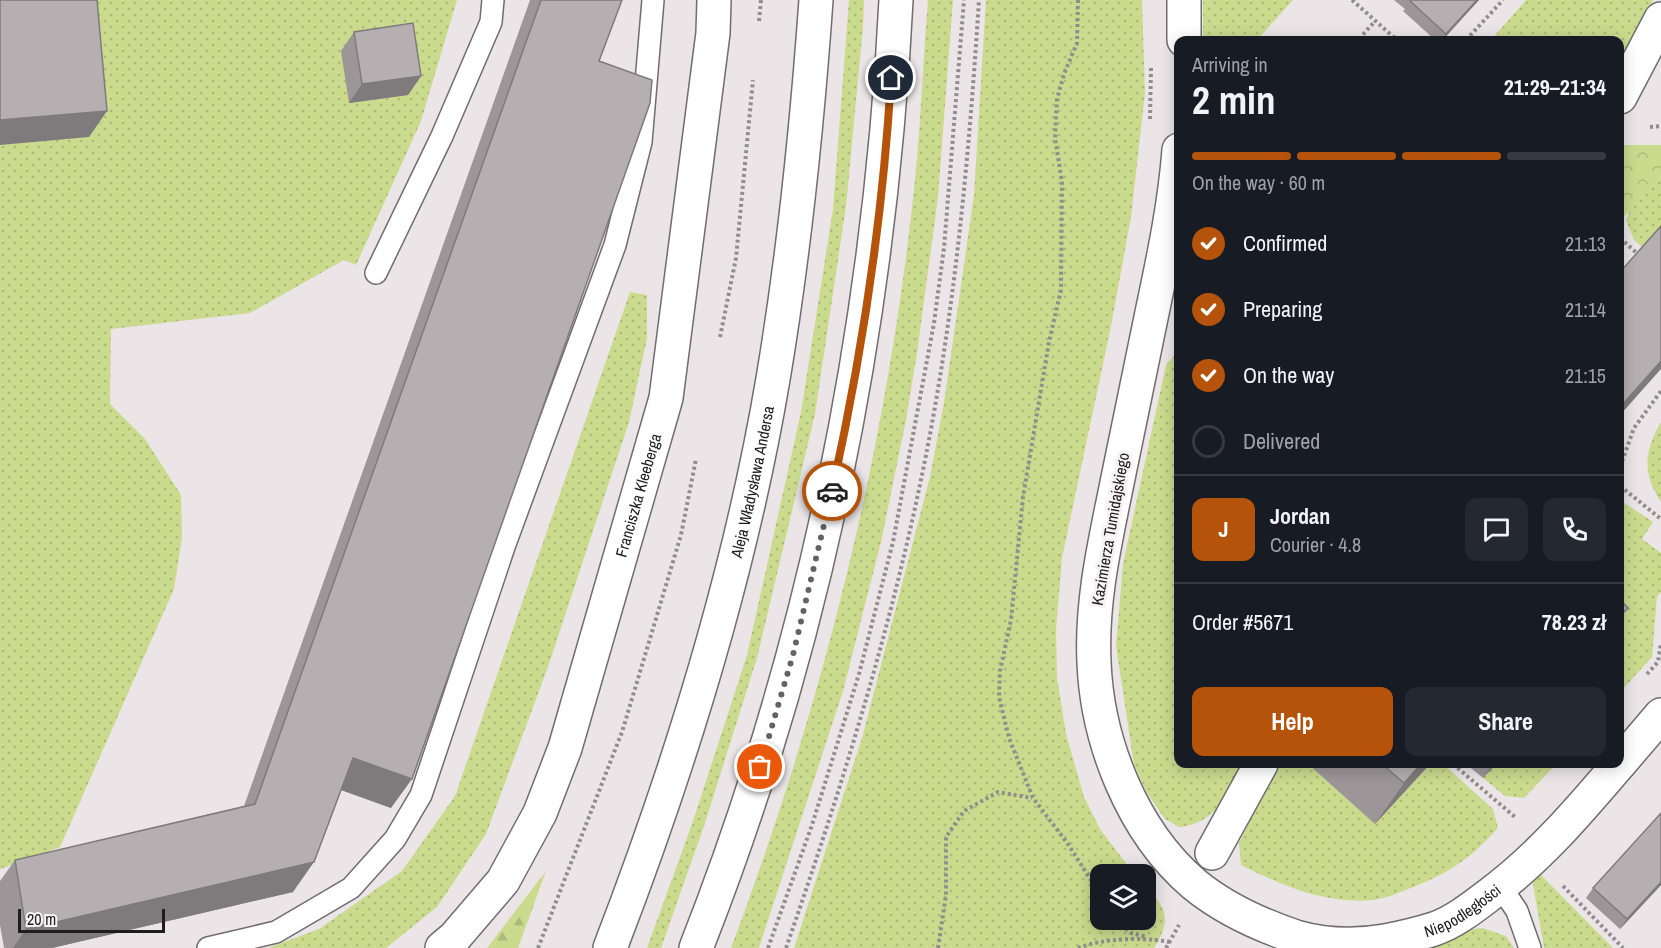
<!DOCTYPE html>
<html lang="en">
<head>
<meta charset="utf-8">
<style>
  body { margin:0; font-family:"Archivo Narrow",sans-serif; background:#242831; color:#f1f3f6; height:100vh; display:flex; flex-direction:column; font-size:22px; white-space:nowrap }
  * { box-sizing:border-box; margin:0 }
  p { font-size:20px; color:#9ea1a6 }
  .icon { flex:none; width:33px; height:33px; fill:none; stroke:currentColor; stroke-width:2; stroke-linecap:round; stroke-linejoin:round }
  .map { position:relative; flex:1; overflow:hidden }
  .details { position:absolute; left:1174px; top:36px; width:450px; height:732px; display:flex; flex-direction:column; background:#171b24; border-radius:12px; box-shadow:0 3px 15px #0003 }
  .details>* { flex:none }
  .controls { position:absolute; left:1090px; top:864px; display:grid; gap:12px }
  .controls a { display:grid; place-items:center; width:66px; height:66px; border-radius:12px; background:#171b24; box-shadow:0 3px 15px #0003; font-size:30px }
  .scale { position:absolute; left:18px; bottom:15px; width:147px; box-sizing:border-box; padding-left:6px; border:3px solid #1e1c1d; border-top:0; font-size:16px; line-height:21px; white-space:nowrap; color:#1e1c1d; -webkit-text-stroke:4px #f8f2f5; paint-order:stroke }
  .pin { position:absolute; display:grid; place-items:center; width:51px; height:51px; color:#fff; margin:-26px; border:3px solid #fff; border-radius:50%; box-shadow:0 2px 6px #0007 }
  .courier { position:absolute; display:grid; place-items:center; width:60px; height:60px; margin:-30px; border:4px solid #b45309; border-radius:50%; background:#fff; color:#222; box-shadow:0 2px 8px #0007 }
  .head em { font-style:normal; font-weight:700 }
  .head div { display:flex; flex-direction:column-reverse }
  .head { display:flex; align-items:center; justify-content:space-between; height:102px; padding:0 18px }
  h1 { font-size:39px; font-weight:700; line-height:45px }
  .bar { display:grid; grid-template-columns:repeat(4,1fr); gap:9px 6px; align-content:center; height:72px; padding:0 18px }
  .bar i { height:8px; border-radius:4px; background:#363941 }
  .bar .current { background:#b45309 }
  .bar p { grid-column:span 4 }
  .line { display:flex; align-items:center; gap:15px; padding:0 18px; border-top:2px solid #363941 }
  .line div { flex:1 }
  .round { display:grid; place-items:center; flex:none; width:63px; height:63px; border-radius:12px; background:#242831 }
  ol { padding:0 18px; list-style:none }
  li { display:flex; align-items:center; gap:18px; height:66px }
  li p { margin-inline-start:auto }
  li .icon { padding:6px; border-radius:50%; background:#b45309; color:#fff; stroke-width:4 }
  li:last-child { color:#9ea1a6 }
  li i { width:33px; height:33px; border:3px solid #363941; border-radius:50% }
  .primary-button { display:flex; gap:12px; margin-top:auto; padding:12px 18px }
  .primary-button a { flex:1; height:69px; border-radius:12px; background:#b45309; color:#fff; font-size:24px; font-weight:700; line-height:69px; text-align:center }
  .primary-button a+a { background:#242831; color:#f1f3f6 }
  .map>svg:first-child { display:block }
  .grass { fill:url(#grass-dots) }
  .forest { fill:url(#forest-firs) }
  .park { fill:url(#park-crowns) }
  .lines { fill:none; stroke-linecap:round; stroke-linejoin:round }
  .lane-casing { stroke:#716c6e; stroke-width:24 }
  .street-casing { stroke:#716c6e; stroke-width:36 }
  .secondary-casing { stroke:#716c6e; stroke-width:36 }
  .path { stroke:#918d8e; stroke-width:4; stroke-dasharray:3 3; stroke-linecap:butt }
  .lane { stroke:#fff; stroke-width:21 }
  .street { stroke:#fff; stroke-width:33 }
  .secondary { stroke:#fff; stroke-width:33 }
  .wall { fill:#9c9698 }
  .shaded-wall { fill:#7f7a7c }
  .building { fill:#b5afb1; stroke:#7f7a7c; stroke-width:1.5 }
  .done { stroke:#666264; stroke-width:6; stroke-dasharray:0 10.8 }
  .route { stroke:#b45309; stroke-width:8 }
  .labels { text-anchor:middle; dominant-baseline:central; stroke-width:6; stroke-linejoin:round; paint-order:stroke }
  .street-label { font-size:16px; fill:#1e1c1d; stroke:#f8f2f5 }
</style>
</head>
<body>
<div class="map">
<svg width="1661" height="948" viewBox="0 0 1661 948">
  <defs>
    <pattern id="grass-dots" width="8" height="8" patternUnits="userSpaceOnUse" patternTransform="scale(1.5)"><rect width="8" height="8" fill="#cadb8e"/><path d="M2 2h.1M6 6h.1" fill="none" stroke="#adbb7a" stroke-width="1.8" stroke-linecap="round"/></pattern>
    <pattern id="forest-firs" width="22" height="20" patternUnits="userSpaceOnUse" patternTransform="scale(1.5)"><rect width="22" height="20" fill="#cadb8e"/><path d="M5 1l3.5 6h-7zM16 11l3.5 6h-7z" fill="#adbb7a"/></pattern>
    <pattern id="park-crowns" width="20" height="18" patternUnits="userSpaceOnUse" patternTransform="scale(1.5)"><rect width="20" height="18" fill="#cadb8e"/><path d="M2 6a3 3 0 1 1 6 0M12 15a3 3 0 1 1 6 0" fill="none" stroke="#adbb7a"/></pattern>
  </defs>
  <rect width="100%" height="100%" fill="#ebe5e7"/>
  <!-- grass -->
  <g class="grass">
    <polygon points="0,0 457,0 421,121 356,265 344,260 250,313 111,329 110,404 145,439 181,495 182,537 174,589 60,847 0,869"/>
    <polygon points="849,0 864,0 863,27 846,206 815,414 757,658 704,826 661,948 647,948 692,824 747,655 801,412 833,209"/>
    <path d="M928,0H953L938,197L917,353L906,420L881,542L843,691L759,948H731C824,701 888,443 915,180C921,121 923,60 928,0Z"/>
    <path d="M986,0H1142L1145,93L1131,217L1111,326L1062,558L1056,630L1057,677L1066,734L1084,797L1100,829L1134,874H1101V920H1146V887C1168,909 1171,921 1154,948H794L862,738L930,477L944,403L974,195Z"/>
    <polygon points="1203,0 1293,0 1257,40 1203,40"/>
    <polygon points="1526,0 1653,0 1620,62 1620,40 1491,40"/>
    <polygon points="1661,176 1661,264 1634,240 1626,220 1631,208"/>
    <polygon points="630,292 647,295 647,338 629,422 549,664 486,834 437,907 386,948 268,948 319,929 402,871 455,796"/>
    <path d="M1179,350V764H1243C1226,794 1218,823 1179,827L1165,819L1147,793L1134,765L1116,646L1123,564L1166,365Z"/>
    <path d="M1661,422V502C1642,474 1644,451 1661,422Z"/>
    <polygon points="1620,500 1653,522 1642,539 1661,553 1661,592 1657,596 1652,657 1620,692"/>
    <path d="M1278,764H1308L1375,823L1429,764H1443L1493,809L1498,828C1472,857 1452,871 1416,886C1402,891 1388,898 1373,900C1327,905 1281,885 1241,865L1239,843Z"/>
    <polygon points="1496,764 1556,764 1524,798 1505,796 1483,778"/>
    <polygon points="1538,872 1613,948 1544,948 1533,884"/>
    <polygon points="1482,928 1506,936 1514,948 1431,948 1468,930"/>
  </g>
  <!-- forest -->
  <polygon class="forest" points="546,871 518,948 487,948"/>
  <!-- park -->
  <polygon class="park" points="1623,145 1661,145 1661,176 1623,218 1620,212 1620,150"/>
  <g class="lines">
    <!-- lane casing -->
    <g class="lane-casing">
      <g id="lane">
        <polyline points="376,273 442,136 491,22 493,0"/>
        <polyline points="1501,887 1517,911 1530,948"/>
        <polyline points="208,948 276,932 351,888 395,839 421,795 505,544 615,245 641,142 653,0"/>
      </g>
    </g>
    <!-- street casing -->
    <g class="street-casing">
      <g id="street">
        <polyline points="1184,40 1184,0"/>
        <polyline points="1620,97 1661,19"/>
        <path id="s1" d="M1179,150C1175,203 1164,256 1153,308C1141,365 1130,421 1118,478C1106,538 1091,599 1094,662C1097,741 1132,831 1194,884C1223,908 1260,925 1296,937C1324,945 1356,946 1385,941C1401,938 1418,934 1434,929C1454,922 1472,908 1489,895C1539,858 1579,811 1619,764"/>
        <polyline points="1620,763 1661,715"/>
        <polyline points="1212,853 1261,764"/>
        <path id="s2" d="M442,948L455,937L503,881L540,813L565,748L666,398L713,33L714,0"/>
      </g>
    </g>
    <!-- secondary casing -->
    <g class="secondary-casing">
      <g id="secondary">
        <path id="s3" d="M610,948C681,764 740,574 773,379C794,254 807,127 816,0"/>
        <path d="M696,948C815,647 880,323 896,0"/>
      </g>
    </g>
    <!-- path -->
    <g class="path">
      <polyline points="1078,0 1077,43 1064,74 1057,99 1055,138 1062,182 1061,290 1049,342 1023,497 1011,620 1000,671 999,697 1009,738 1033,798 1068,844 1101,896"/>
      <polyline points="1352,0 1397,40"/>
      <polyline points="759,21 761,0"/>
      <polyline points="1359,39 1375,21"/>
      <polyline points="1466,40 1503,0"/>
      <polyline points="1150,119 1151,67"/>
      <polyline points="1650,127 1661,126"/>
      <polyline points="1620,238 1640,256"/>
      <polyline points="720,337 736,258 753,80"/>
      <polyline points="1620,467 1634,428 1661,391"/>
      <polyline points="1620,486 1661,519"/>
      <polyline points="1647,674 1658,662 1661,643"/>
      <polyline points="1453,764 1515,817"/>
      <polyline points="1563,886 1623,948"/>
      <polyline points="1117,920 1131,933 1147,937"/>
      <polyline points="538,948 622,732 681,535 696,459"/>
      <polyline points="768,948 812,825 859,674 893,542 934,323 944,248 964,0"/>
      <path d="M786,948C841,790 891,629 924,465C955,312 969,156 979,0"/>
      <polyline points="938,948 946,895 946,837 964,811 998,792 1032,798"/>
      <path d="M1078,948C1104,938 1143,937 1170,942"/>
      <polyline points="1166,948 1179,925"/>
    </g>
    <!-- lane -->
    <use href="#lane" class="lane"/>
    <!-- street -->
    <use href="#street" class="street"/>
    <!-- secondary -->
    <use href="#secondary" class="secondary"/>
  </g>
  <!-- wall -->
  <g class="wall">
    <polygon points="530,0 622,0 599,61 391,808 341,790 293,892 52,948 4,948 0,925 0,881 15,860 244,806"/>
    <polygon points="1394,0 1479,0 1443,40 1435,40 1403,11 1405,9"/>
    <polygon points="354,32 421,76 408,95 349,103 341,51"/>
    <polygon points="1308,764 1430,764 1375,824"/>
    <polygon points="1466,764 1496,764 1483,778"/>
    <polygon points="1661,885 1620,929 1586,898 1593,888"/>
  </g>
  <!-- shaded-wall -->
  <g class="shaded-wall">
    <polygon points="1477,0 1479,0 1442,40 1446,34"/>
    <polygon points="421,76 408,95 349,103 362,84"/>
    <polygon points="107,111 89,137 0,145 0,120"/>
    <polygon points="1661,361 1661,369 1620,415 1620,408 1623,404"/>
    <polygon points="353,758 412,779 391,808 333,787"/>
    <polygon points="1421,764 1430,764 1375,824 1404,783"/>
    <polygon points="1493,764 1496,764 1483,778"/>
    <polygon points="314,862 293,892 52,948 13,948 26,929"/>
    <polygon points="1661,882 1661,885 1620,929 1627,919"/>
  </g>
  <!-- building -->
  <g class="building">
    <polygon points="0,0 97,0 107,111 0,120"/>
    <polygon points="541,0 622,0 599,61 652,80 650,103 412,779 353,758 314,862 26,929 15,860 255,804"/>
    <polygon points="1411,0 1477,0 1446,34 1410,1"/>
    <polygon points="413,23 421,76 362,84 354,32"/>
    <polygon points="1661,226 1661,361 1623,404 1620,402 1620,272"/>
    <polygon points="1620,600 1628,608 1620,616"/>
    <polygon points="1382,764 1421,764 1404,783"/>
    <polygon points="1661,813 1661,882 1627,919 1593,888"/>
  </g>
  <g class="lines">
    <!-- done -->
    <polyline class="done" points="760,767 793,655 832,491"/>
    <!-- route -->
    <path class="route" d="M832,491C862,355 883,216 891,78"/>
  </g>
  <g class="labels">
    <!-- street labels -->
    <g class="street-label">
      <text stroke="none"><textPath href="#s3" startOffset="488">Aleja Władysława Andersa</textPath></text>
      <text stroke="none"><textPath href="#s2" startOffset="501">Franciszka Kleeberga</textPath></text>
      <text transform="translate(1110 529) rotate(-80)">Kazimierza Tumidajskiego</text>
      <text stroke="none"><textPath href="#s1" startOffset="1059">Niepodległości</textPath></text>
    </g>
  </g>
</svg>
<div class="controls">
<a><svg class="icon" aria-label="layers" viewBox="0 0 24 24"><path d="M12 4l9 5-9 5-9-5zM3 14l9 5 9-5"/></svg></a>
</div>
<div class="scale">20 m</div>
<div class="pin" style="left:760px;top:767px;background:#ea580c"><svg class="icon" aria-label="bag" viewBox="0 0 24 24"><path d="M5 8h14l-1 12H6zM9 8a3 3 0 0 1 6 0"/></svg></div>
<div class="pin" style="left:891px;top:78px;background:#1f2937"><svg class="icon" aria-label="home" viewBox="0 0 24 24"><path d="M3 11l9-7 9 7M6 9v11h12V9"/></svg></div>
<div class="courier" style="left:832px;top:491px"><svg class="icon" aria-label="car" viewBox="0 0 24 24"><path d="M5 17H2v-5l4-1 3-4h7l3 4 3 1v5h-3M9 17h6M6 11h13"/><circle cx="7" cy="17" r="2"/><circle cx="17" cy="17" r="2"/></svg></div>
<section class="details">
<div class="head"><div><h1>2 min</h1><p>Arriving in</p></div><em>21:29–21:34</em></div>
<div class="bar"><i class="current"></i><i class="current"></i><i class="current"></i><i></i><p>On the way · 60 m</p></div>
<ol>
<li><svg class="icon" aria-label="check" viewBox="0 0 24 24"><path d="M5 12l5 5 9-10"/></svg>Confirmed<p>21:13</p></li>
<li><svg class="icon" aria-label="check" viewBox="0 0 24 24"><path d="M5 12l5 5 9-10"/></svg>Preparing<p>21:14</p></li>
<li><svg class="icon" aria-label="check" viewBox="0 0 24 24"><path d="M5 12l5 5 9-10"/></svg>On the way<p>21:15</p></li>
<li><i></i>Delivered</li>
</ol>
<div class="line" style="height:108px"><b class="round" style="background:#b45309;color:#fff">J</b><div><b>Jordan</b><p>Courier · 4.8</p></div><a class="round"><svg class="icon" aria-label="chat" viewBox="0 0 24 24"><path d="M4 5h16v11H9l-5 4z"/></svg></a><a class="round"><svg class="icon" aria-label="phone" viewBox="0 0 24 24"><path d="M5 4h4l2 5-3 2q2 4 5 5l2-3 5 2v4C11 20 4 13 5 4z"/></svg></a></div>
<div class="line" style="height:78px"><div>Order #5671</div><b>78.23 zł</b></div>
<div class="primary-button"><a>Help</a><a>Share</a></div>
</section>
</div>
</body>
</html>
